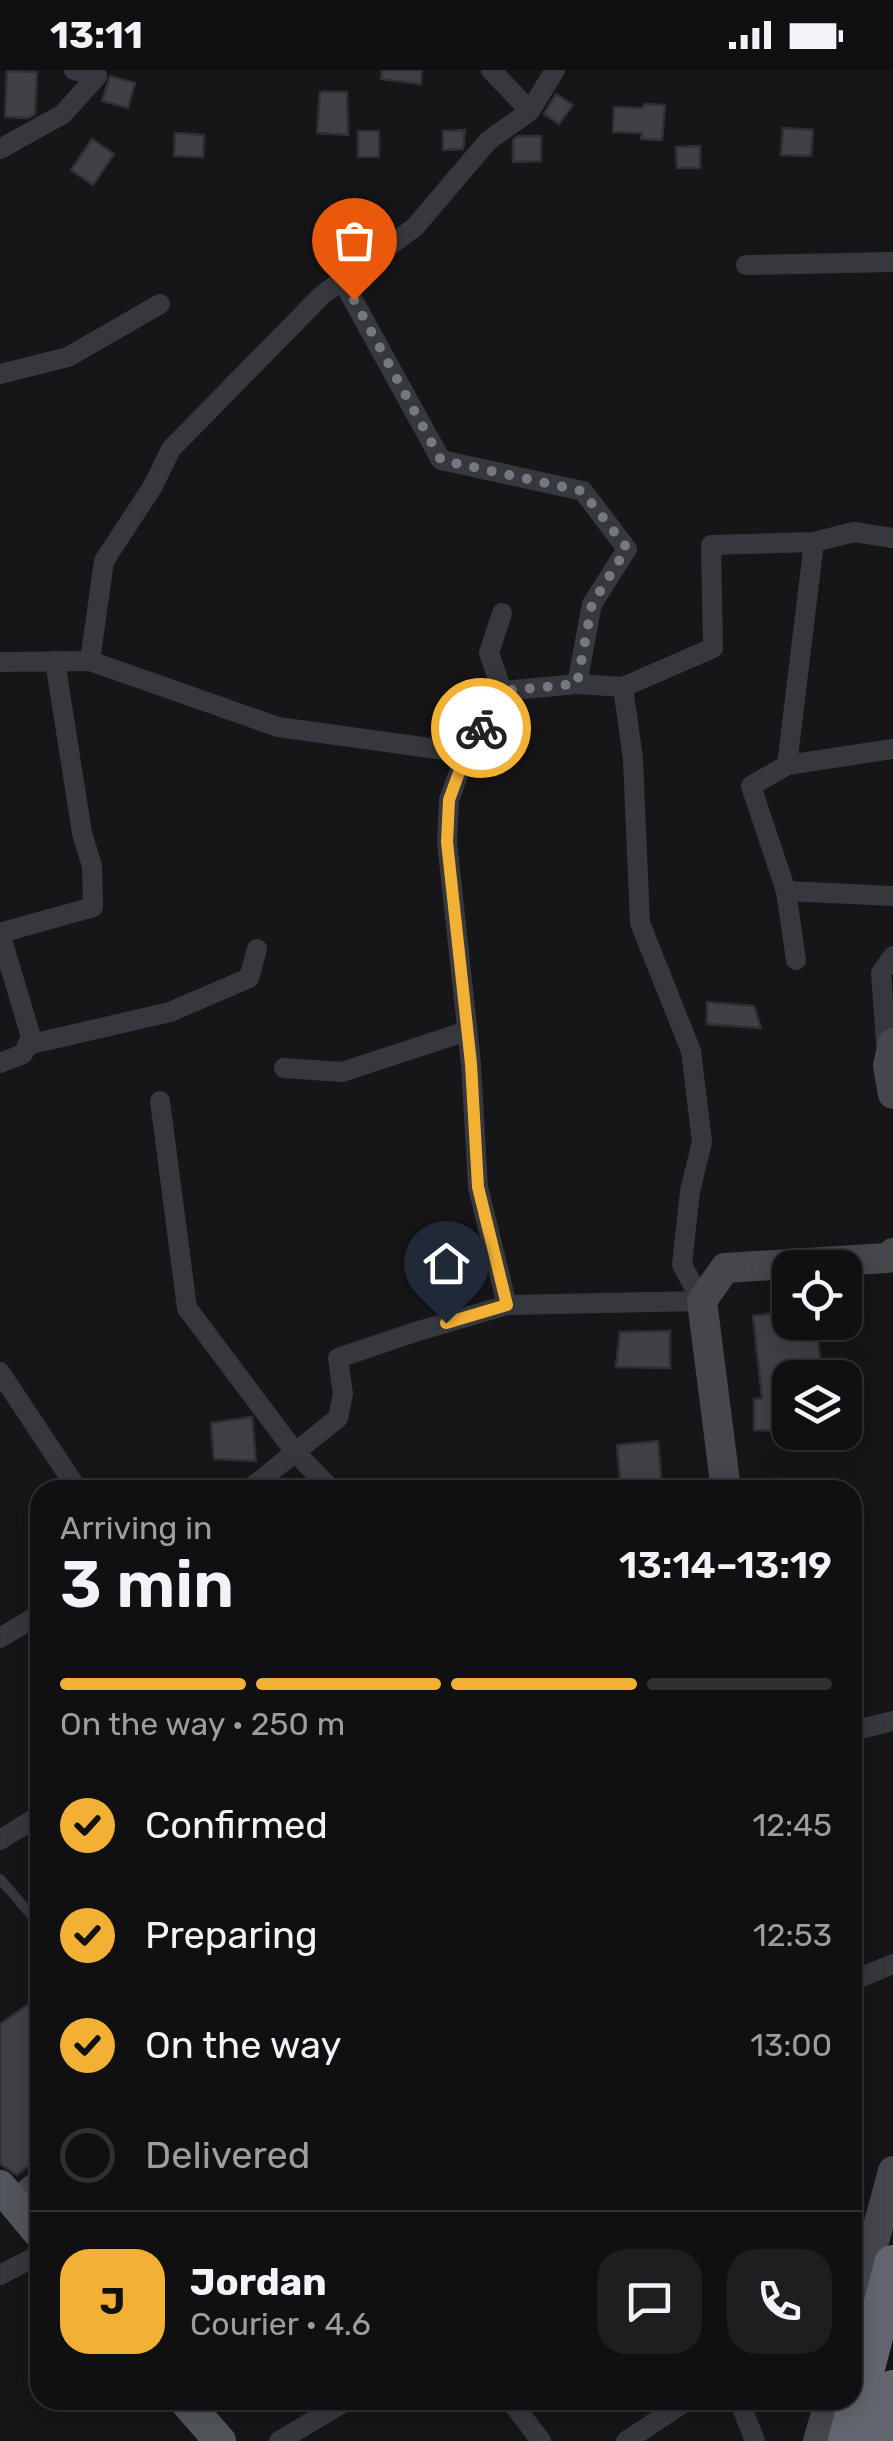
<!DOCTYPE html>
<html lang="en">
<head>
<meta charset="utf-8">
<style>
  body { margin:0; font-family:Rubik,sans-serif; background:#1e1e20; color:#f1f3f6; height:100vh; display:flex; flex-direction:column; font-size:38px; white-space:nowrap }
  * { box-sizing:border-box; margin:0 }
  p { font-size:32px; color:#9c9d9f }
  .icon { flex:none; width:55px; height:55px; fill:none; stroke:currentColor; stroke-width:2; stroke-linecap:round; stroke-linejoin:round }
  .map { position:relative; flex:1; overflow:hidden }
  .drawer { position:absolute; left:30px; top:1410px; width:832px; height:930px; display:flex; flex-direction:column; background:#101012; border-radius:30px; box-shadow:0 5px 25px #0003,0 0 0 2px #303032 }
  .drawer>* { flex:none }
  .tools { position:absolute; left:772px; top:1180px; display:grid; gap:20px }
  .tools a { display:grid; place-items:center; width:90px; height:90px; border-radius:20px; background:#101012; box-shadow:0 5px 25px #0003,0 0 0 2px #303032; font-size:50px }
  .pin { position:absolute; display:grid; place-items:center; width:85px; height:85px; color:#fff; margin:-102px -42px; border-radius:50% 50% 50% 0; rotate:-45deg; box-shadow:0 0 10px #0007 }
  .pin .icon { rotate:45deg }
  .courier { position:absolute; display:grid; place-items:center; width:100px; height:100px; margin:-50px; border:8px solid #f2b134; border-radius:50%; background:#fff; color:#222; box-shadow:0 2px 12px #0007 }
  .head em { font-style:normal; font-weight:600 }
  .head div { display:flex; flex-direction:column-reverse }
  .head { display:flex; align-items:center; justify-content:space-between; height:170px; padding:0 30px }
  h1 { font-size:65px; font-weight:600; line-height:75px }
  .bar { display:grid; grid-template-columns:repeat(4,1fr); gap:15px 10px; align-content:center; height:120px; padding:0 30px }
  .bar i { height:12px; border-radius:8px; background:#303032 }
  .bar .active { background:#f2b134 }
  .bar p { grid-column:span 4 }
  .line { display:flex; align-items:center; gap:25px; padding:0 30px; border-top:2px solid #303032 }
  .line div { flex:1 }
  .round { display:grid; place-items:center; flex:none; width:105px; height:105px; border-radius:30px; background:#1e1e20 }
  ol { padding:0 30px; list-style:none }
  li { display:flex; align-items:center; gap:30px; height:110px }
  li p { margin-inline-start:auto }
  li .icon { padding:10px; border-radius:50%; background:#f2b134; color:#111; stroke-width:4 }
  li:last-child { color:#9c9d9f }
  li i { width:55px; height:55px; border:5px solid #303032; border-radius:50% }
  .status { display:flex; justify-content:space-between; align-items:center; height:70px; padding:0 50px; background:#101012; direction:ltr }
  .status svg { height:28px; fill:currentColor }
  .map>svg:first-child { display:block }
  .building { fill:#404145; stroke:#303034; stroke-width:2.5 }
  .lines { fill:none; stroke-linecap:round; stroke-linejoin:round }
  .lane { stroke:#37383d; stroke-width:10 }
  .street { stroke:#37383d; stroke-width:20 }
  .secondary { stroke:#45474d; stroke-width:30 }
  .primary { stroke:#53555c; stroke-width:32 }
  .highway { stroke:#63666e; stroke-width:38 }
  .done { stroke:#757880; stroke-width:10; stroke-dasharray:0 18 }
  .route { stroke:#f2b134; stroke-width:12 }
</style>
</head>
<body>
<div class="status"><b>13:11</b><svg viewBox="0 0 49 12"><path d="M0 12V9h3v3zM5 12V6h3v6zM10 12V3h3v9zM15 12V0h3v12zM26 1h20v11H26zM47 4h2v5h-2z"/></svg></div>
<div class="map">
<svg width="893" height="2371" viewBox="0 0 893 2371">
  <rect width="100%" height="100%" fill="#161618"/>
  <!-- building -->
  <g class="building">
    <polygon points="382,0 422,0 421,14 381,9"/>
    <polygon points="7,1 37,2 35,44 28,48 5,47"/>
    <polygon points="110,6 135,13 128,38 102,31"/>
    <polygon points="320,22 347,22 348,65 317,63"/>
    <polygon points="556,24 573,35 559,54 544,44"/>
    <polygon points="644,34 665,35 662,70 641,69 642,63 613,62 614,37 643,38"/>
    <polygon points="783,58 813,60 811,86 781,85"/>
    <polygon points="465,60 463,79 443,80 443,61"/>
    <rect x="358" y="61" width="21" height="26"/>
    <polygon points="175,63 204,65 203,87 174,86"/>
    <polygon points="518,66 541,66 541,91 513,92 513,70"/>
    <polygon points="92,69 114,84 93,115 71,100"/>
    <polygon points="700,76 700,98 677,98 676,77"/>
    <polygon points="707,932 754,936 761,958 707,954"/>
    <polygon points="790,1241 790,1252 816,1252 821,1297 790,1300 790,1361 754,1360 754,1329 762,1328 753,1246"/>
    <polygon points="670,1261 670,1298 616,1297 620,1262"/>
    <polygon points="252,1347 256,1391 214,1389 211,1353"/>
    <polygon points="658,1371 662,1417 621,1420 617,1375"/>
    <polygon points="40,1926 40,2087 17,2105 0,2094 0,1954"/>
  </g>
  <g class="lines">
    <!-- lane -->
    <polyline class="lane" points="0,1809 40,1855"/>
    <!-- street -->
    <g class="street">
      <polyline points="491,0 530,41"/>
      <polyline points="0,79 63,44 97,6 74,0"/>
      <polyline points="746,195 893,192"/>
      <polyline points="342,210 441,390 583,421 627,479 592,534 577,614"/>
      <polyline points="0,304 68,287 160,234"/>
      <polyline points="502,543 489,583 502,621"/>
      <polyline points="90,591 104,491 153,416 171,379 322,225 415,157 488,71 530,41 555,0"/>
      <polyline points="0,592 90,591 278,657 466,683 502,621 577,614 623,617 633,689 640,853 691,981 702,1072 690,1121 682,1195 702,1231 507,1235 415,1262 338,1288 343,1324 338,1348 248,1420"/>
      <polyline points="623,617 713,578 711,475 814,472 854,462 893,468"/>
      <polyline points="466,683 449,730 447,772 471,994 478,1117 507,1235"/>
      <polyline points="787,695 814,472"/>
      <polyline points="786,821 893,826"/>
      <polyline points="0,863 93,837 92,796 82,763 55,591"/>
      <polyline points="0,863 31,967 23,984 0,993"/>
      <polyline points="796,890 786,821 751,716 787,695 893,679"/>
      <polyline points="27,975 170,942 249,908 257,879"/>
      <polyline points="887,985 881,903 893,886"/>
      <polyline points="284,998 342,1002 467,961"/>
      <polyline points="160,1031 187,1238 295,1382 332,1420"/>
      <polyline points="0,1302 78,1420"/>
      <polyline points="0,1568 40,1544"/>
      <polyline points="852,1661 893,1651"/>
      <polyline points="0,1770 40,1745"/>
      <polyline points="852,1911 893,1894"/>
      <polyline points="0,2205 40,2184"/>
      <polyline points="510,2330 541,2371"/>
      <polyline points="739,2330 755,2371"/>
      <polyline points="279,2371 348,2330"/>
      <polyline points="626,2371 688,2330"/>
    </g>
    <!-- secondary -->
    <g class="secondary">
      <polyline points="893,973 888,996 893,1024"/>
      <polyline points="726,1420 702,1231 725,1198 887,1188 893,1183"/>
      <polyline points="16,2134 40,2114"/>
      <polyline points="852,2253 893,2101"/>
      <polyline points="818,2371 830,2330"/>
    </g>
    <!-- primary -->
    <g class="primary">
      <polyline points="0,2116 40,2164"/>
      <polyline points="184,2330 220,2371"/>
    </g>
    <!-- highway -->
    <g class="highway">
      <polyline points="847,2371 893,2194"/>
      <polyline points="877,2371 893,2319"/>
    </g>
  </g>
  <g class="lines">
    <!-- done -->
    <polyline class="done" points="354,230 441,390 582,421 627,478 592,534 577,614 502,621 481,658"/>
    <!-- route -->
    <polyline class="route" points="446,1253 507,1235 478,1117 471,994 447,772 449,730 466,683 481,658"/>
  </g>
</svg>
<div class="tools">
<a><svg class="icon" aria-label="locate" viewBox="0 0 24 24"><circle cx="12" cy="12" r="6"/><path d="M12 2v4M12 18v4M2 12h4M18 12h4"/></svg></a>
<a><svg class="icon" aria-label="layers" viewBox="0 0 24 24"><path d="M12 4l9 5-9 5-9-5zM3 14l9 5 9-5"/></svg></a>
</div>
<div class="pin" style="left:354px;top:230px;background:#ea580c"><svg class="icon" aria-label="bag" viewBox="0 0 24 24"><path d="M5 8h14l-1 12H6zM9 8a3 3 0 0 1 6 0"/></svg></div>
<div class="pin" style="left:446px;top:1253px;background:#1f2937"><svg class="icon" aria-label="home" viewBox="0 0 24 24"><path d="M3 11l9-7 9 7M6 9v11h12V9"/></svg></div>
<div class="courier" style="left:481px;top:658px"><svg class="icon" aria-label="bike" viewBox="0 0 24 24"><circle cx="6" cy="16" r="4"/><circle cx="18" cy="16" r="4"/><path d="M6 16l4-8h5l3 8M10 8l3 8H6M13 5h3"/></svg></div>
<section class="drawer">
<div class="head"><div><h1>3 min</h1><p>Arriving in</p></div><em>13:14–13:19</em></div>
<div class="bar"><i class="active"></i><i class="active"></i><i class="active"></i><i></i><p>On the way · 250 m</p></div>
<ol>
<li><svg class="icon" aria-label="check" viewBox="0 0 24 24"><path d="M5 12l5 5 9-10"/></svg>Confirmed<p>12:45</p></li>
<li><svg class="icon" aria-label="check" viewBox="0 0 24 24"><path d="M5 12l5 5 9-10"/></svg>Preparing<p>12:53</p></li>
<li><svg class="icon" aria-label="check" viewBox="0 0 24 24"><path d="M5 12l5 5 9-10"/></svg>On the way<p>13:00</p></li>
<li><i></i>Delivered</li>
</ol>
<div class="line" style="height:180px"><b class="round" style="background:#f2b134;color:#111">J</b><div><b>Jordan</b><p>Courier · 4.6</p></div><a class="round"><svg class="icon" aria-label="chat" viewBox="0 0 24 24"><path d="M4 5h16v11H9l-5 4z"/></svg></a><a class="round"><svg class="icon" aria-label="phone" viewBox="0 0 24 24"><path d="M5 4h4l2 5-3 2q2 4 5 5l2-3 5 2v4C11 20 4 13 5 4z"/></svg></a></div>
</section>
</div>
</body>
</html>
